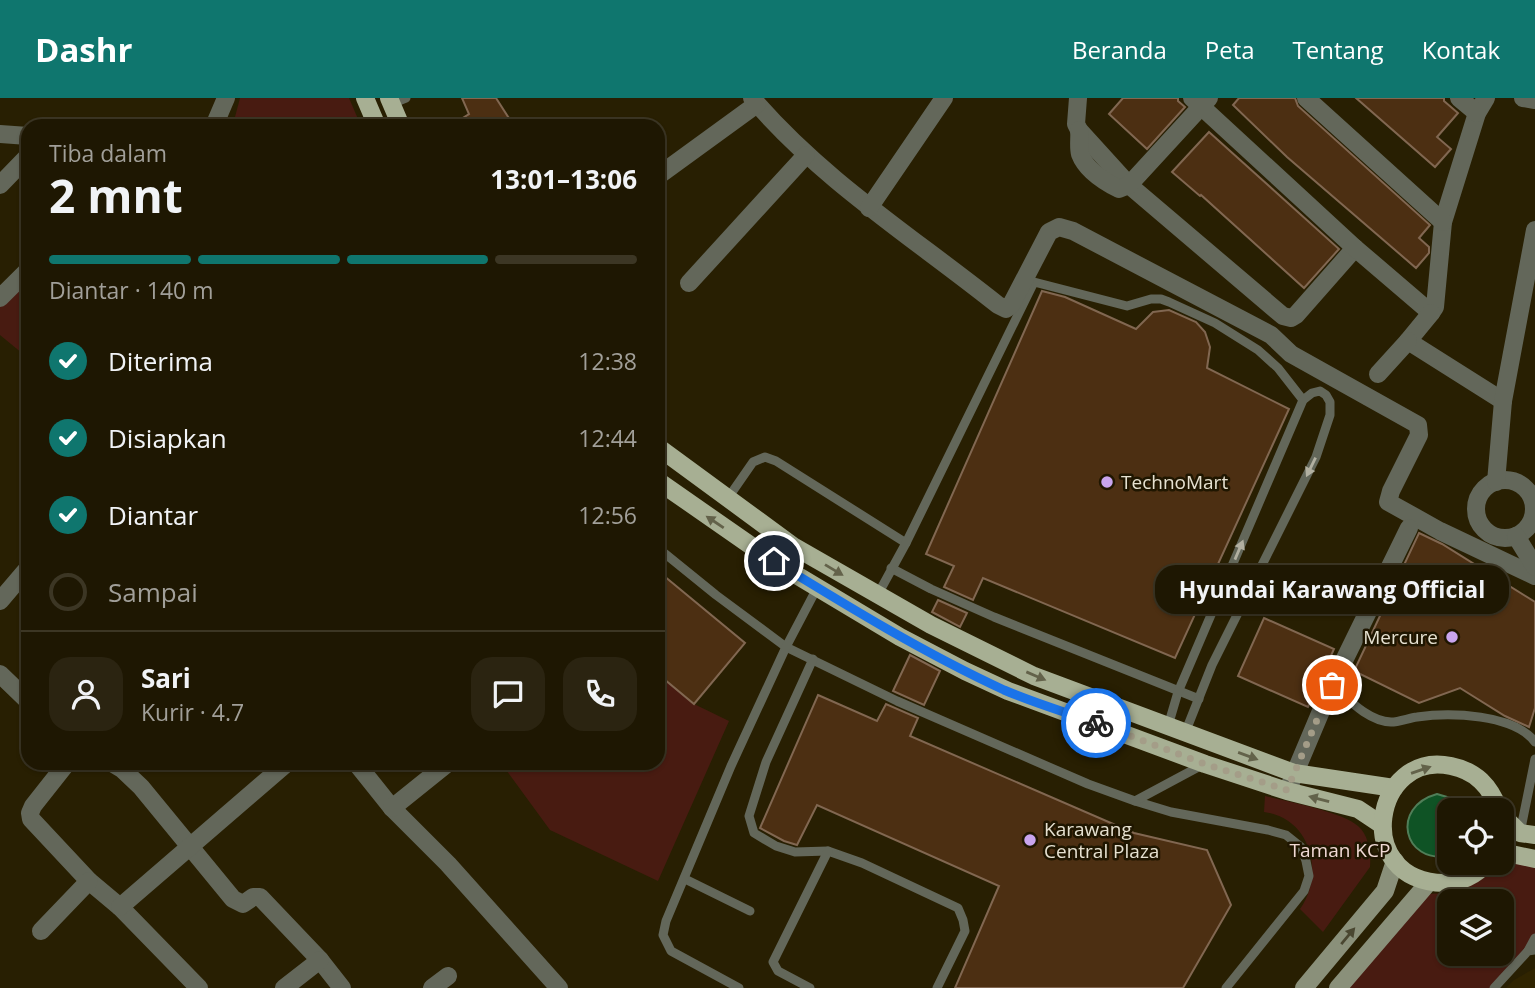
<!DOCTYPE html>
<html lang="id">
<head>
<meta charset="utf-8">
<style>
  body { margin:0; font-family:"Open Sans",sans-serif; background:#2b2411; color:#f1f3f6; height:100vh; display:flex; flex-direction:column; font-size:26px; white-space:nowrap }
  * { box-sizing:border-box; margin:0 }
  p { font-size:23px; color:#a19f99 }
  .icon { flex:none; width:38px; height:38px; fill:none; stroke:currentColor; stroke-width:2; stroke-linecap:round; stroke-linejoin:round }
  .map { position:relative; flex:1; overflow:hidden }
  .side { position:absolute; left:21px; top:21px; width:644px; height:651px; display:flex; flex-direction:column; background:#1e1702; border-radius:21px; box-shadow:0 2px 5px #0004,0 0 0 2px #3c3624 }
  .side>* { flex:none }
  .buttons { position:absolute; left:1437px; top:700px; display:grid; gap:14px }
  .buttons a { display:grid; place-items:center; width:77px; height:77px; border-radius:14px; background:#1e1702; box-shadow:0 2px 5px #0004,0 0 0 2px #3c3624; font-size:35px }
  .pin { position:absolute; display:grid; place-items:center; width:60px; height:60px; color:#fff; margin:-30px; border:4px solid #fff; border-radius:50%; box-shadow:0 2px 7px #0007 }
  .courier { position:absolute; display:grid; place-items:center; width:70px; height:70px; margin:-35px; border:5px solid #1a73e8; border-radius:50%; background:#fff; color:#222; box-shadow:0 2px 9px #0007 }
  .bubble { position:absolute; height:49px; border-radius:21px; background:#1e1702; box-shadow:0 2px 5px #0004,0 0 0 2px #3c3624; font-size:23px; font-weight:700; line-height:49px; text-align:center }
  .headline em { font-style:normal; font-weight:700 }
  .headline div { display:flex; flex-direction:column-reverse }
  .headline { display:flex; align-items:center; justify-content:space-between; height:119px; padding:0 28px }
  h1 { font-size:46px; font-weight:700; line-height:52px }
  .bar { display:grid; grid-template-columns:repeat(4,1fr); gap:10px 7px; align-content:center; height:84px; padding:0 28px }
  .bar i { height:9px; border-radius:5px; background:#3c3624 }
  .bar .active { background:#0f766e }
  .bar p { grid-column:span 4 }
  .line { display:flex; align-items:center; gap:18px; padding:0 28px; border-top:2px solid #3c3624 }
  .line div { flex:1 }
  .round { display:grid; place-items:center; flex:none; width:74px; height:74px; border-radius:21px; background:#2b2411 }
  ol { padding:0 28px; list-style:none }
  li { display:flex; align-items:center; gap:21px; height:77px }
  li p { margin-inline-start:auto }
  li .icon { padding:7px; border-radius:50%; background:#0f766e; color:#fff; stroke-width:4 }
  li:last-child { color:#a19f99 }
  li i { width:38px; height:38px; border:4px solid #3c3624; border-radius:50% }
  header { display:flex; align-items:center; gap:42px; box-sizing:border-box; height:98px; padding:0 35px; background:#0f766e; color:#fff }
  header strong { font-size:33px }
  nav { display:flex; gap:38px; margin-inline-start:auto; font-size:24px }
  .map>svg:first-child { display:block }
  .built { fill:#302400 }
  .green { fill:#481b11; fill-rule:evenodd }
  .water { fill:#0f5325; stroke:#507e58; stroke-width:2 }
  .building { fill:#4c2f12; stroke:#816751; stroke-width:2 }
  .lines { fill:none; stroke-linecap:round; stroke-linejoin:round }
  .lane { stroke:#63675a; stroke-width:9 }
  .street { stroke:#63675a; stroke-width:18 }
  .secondary { stroke:#8a907a; stroke-width:18 }
  .primary { stroke:#a7af93; stroke-width:18 }
  .oneway { fill:#b2b0a1 }
  .oneway2 { fill:#63624a }
  .oneway3 { fill:#4a4731 }
  .done { stroke:#a49d88; stroke-width:7; stroke-dasharray:0 12.6 }
  .route { stroke:#1a73e8; stroke-width:9 }
  .poi-dot { fill:#c9a5ee; stroke:#1f1600; stroke-width:2.5 }
  .labels { text-anchor:middle; dominant-baseline:central; stroke-width:5; stroke-linejoin:round; paint-order:stroke }
  .poi-label { font-size:19px; fill:#e6e1d0; stroke:#1f1600; text-anchor:start }
  .park-label { font-size:19px; fill:#f0d9d4; stroke:#1f1600 }
</style>
</head>
<body>
<header>
<strong>Dashr</strong>
<nav><a>Beranda</a><a>Peta</a><a>Tentang</a><a>Kontak</a></nav>
</header>
<div class="map">
<svg width="1535" height="890" viewBox="0 0 1535 890">
  <rect width="100%" height="100%" fill="#281f02"/>
  <!-- built -->
  <polygon class="built" points="1535,870 1535,890 1506,890 1514,882"/>
  <!-- green -->
  <g class="green">
    <polygon points="240,0 349,0 361,28 240,28 235,19"/>
    <polygon points="28,176 28,260 0,237 0,206"/>
    <polygon points="658,576 694,606 729,623 658,783 550,732 501,665 658,665"/>
    <path d="M1265,698C1286,703 1343,714 1358,728C1369,737 1371,756 1370,769L1323,834L1300,811C1325,776 1311,720 1264,714Z"/>
    <path d="M1508,755L1535,761V842L1494,890H1338L1420,795C1456,799 1487,785 1508,755ZM1449,803H1502V856H1449Z"/>
  </g>
  <!-- water -->
  <path class="water" d="M1437,696L1457,702L1466,712H1449V758C1403,766 1390,709 1437,696Z"/>
  <!-- building -->
  <g class="building">
    <polygon points="462,0 496,0 514,28 450,28 469,16"/>
    <polygon points="1123,0 1178,0 1178,3 1185,9 1147,51 1109,16"/>
    <polygon points="1239,0 1295,0 1298,8 1430,127 1419,140 1429,149 1429,155 1416,170 1287,59 1233,7"/>
    <polygon points="1356,0 1444,0 1444,3 1458,15 1437,39 1451,51 1435,69"/>
    <polygon points="1209,34 1339,151 1304,190 1201,97 1200,98 1172,74"/>
    <polygon points="1042,193 1065,199 1136,231 1153,214 1169,212 1196,224 1205,234 1210,249 1207,270 1289,311 1175,560 983,480 973,502 944,489 954,468 926,456"/>
    <polygon points="1419,435 1442,446 1535,504 1535,610 1529,629 1505,618 1460,590 1419,605 1354,573"/>
    <polygon points="658,473 745,545 694,606 658,576"/>
    <polygon points="938,502 967,515 960,529 932,514"/>
    <polygon points="1264,520 1334,551 1308,609 1238,578"/>
    <polygon points="910,557 940,573 924,607 893,593"/>
    <polygon points="818,597 877,623 886,606 918,620 910,638 1134,735 1207,752 1231,807 1183,890 955,890 999,788 817,707 797,747 784,743 760,730"/>
  </g>
  <g class="lines">
    <!-- lane -->
    <g class="lane">
      <polyline points="391,6 406,0"/>
      <polyline points="728,400 753,364 765,359 776,363 906,445"/>
      <polyline points="658,450 716,497 786,549 897,603 1088,686 1135,703 1171,714 1268,732 1286,737 1301,749 1306,763 1309,778 1304,793 1226,890"/>
      <polyline points="891,470 931,491 994,519 1199,601"/>
      <polyline points="877,498 906,445 1034,184 1127,208 1151,201 1161,201 1169,204 1215,225 1258,252 1278,270 1303,302"/>
      <polyline points="813,561 766,664 749,718 754,735 776,748 795,754 828,753 862,765 958,810 963,822 965,833 937,890"/>
      <path d="M1332,587C1348,601 1368,623 1391,624C1399,624 1409,620 1417,619C1450,614 1514,616 1535,644"/>
      <polyline points="1168,628 1178,594 1303,302 1312,295 1320,293 1326,297 1330,304 1330,317 1316,359 1212,567 1185,635"/>
      <polyline points="1135,703 1204,666"/>
      <polyline points="1520,735 1535,661"/>
      <polyline points="685,781 750,813"/>
      <polyline points="1528,853 1535,840"/>
      <polyline points="739,890 671,853 663,837 666,823 731,668 786,549 817,490"/>
      <polyline points="810,890 778,873 773,864 828,753"/>
      <polyline points="1494,890 1528,853 1535,852"/>
    </g>
    <!-- street -->
    <g class="street">
      <path d="M752,0C822,82 914,140 998,207L1006,211L1011,207L1049,134L1059,129L1073,133L1271,237L1291,256L1418,327L1419,337L1391,393L1388,404L1440,433L1535,478"/>
      <polyline points="1078,0 1076,26 1079,32 1129,87 1283,218 1291,220 1296,217 1355,150"/>
      <polyline points="1192,0 1355,150 1431,215 1435,209 1443,124 1477,15 1486,0"/>
      <polyline points="1306,0 1443,124"/>
      <polyline points="1459,0 1477,15"/>
      <polyline points="1523,0 1535,2"/>
      <polyline points="214,28 226,0"/>
      <path d="M1079,32C1080,39 1078,49 1080,56C1086,72 1105,84 1119,91L1129,87L1209,0"/>
      <polyline points="0,36 28,38"/>
      <polyline points="658,78 757,6"/>
      <polyline points="0,87 28,58"/>
      <polyline points="869,110 944,0"/>
      <polyline points="689,185 806,57"/>
      <polyline points="0,200 28,172"/>
      <polyline points="1431,215 1408,243 1503,303"/>
      <polyline points="1378,276 1408,243"/>
      <circle cx="1505" cy="411" r="29"/>
      <polyline points="1496,384 1503,303 1535,132"/>
      <polyline points="1516,438 1535,469"/>
      <polyline points="0,503 28,470"/>
      <polyline points="0,576 28,603"/>
      <polyline points="67,665 33,708 30,715 31,721 89,783 120,809 199,890"/>
      <polyline points="112,665 122,671 141,689 233,801 243,806 253,799 260,799 320,862 342,890"/>
      <polyline points="356,665 392,710 448,766 559,890"/>
      <polyline points="1289,689 1332,587 1409,430"/>
      <polyline points="392,710 448,665"/>
      <polyline points="120,809 287,665"/>
      <polyline points="41,833 89,783"/>
      <polyline points="284,890 320,862"/>
      <polyline points="432,890 448,878"/>
    </g>
    <!-- secondary -->
    <g class="secondary">
      <polyline points="1304,890 1385,793 1395,763"/>
      <polyline points="1338,890 1429,784"/>
    </g>
    <!-- primary -->
    <g class="primary">
      <polyline points="365,0 377,28"/>
      <polyline points="389,0 401,28"/>
      <polyline points="658,349 793,448 931,527 1034,578 1294,675 1394,690"/>
      <polyline points="658,383 773,463 900,539 965,573 1008,593 1205,666 1287,693 1358,711 1382,727"/>
      <polyline points="1502,717 1520,735 1535,737"/>
      <polyline points="1502,754 1535,761"/>
      <path d="M1486,765C1477,777 1459,785 1444,785C1350,783 1374,651 1451,668C1476,673 1490,688 1499,712"/>
    </g>
  </g>
  <!-- one-way arrows -->
  <defs><path id="oneway-solid" d="M-6-.8H1V-3.2L6.5 0L1 3.2V.8H-6Z" transform="scale(1.75)"/></defs>
  <g class="oneway">
    <use href="#oneway-solid" transform="translate(1311 369) rotate(116)"/>
    <use href="#oneway-solid" transform="translate(1239 452) rotate(-67)"/>
  </g>
  <g class="oneway2">
    <use href="#oneway-solid" transform="translate(715 424) rotate(-146)"/>
    <use href="#oneway-solid" transform="translate(834 472) rotate(31)"/>
    <use href="#oneway-solid" transform="translate(1036 578) rotate(23)"/>
    <use href="#oneway-solid" transform="translate(1248 658) rotate(20)"/>
    <use href="#oneway-solid" transform="translate(1421 672) rotate(-19)"/>
    <use href="#oneway-solid" transform="translate(1319 701) rotate(-165)"/>
  </g>
  <use class="oneway3" href="#oneway-solid" transform="translate(1348 838) rotate(-50)"/>
  <g class="lines">
    <!-- done -->
    <polyline class="done" points="1096,625 1205,666 1287,692 1332,587"/>
    <!-- route -->
    <path class="route" d="M774,463C849,509 924,555 1004,592C1034,605 1065,614 1096,625"/>
  </g>
  <!-- markers -->
  <g class="poi-dot">
    <circle cx="1107" cy="384" r="7"/>
    <circle cx="1452" cy="539" r="7"/>
    <circle cx="1030" cy="742" r="7"/>
  </g>
  <g class="labels">
    <!-- poi labels -->
    <g class="poi-label">
      <text x="1121" y="384">TechnoMart</text>
      <text x="1438" y="539" text-anchor="end">Mercure</text>
      <text x="1044" y="731">Karawang<tspan x="1044" dy="22">Central Plaza</tspan></text>
    </g>
    <!-- park labels -->
    <g class="park-label">
      <text x="1340" y="752">Taman KCP</text>
    </g>
  </g>
</svg>
<div class="buttons">
<a><svg class="icon" aria-label="locate" viewBox="0 0 24 24"><circle cx="12" cy="12" r="6"/><path d="M12 2v4M12 18v4M2 12h4M18 12h4"/></svg></a>
<a><svg class="icon" aria-label="layers" viewBox="0 0 24 24"><path d="M12 4l9 5-9 5-9-5zM3 14l9 5 9-5"/></svg></a>
</div>
<div class="pin" style="left:1332px;top:587px;background:#ea580c"><svg class="icon" aria-label="bag" viewBox="0 0 24 24"><path d="M5 8h14l-1 12H6zM9 8a3 3 0 0 1 6 0"/></svg></div>
<div class="pin" style="left:774px;top:463px;background:#1f2937"><svg class="icon" aria-label="home" viewBox="0 0 24 24"><path d="M3 11l9-7 9 7M6 9v11h12V9"/></svg></div>
<div class="courier" style="left:1096px;top:625px"><svg class="icon" aria-label="bike" viewBox="0 0 24 24"><circle cx="6" cy="16" r="4"/><circle cx="18" cy="16" r="4"/><path d="M6 16l4-8h5l3 8M10 8l3 8H6M13 5h3"/></svg></div>
<div class="bubble" style="left:1155px;top:467px;width:354px">Hyundai Karawang Official</div>
<section class="side">
<div class="headline"><div><h1>2 mnt</h1><p>Tiba dalam</p></div><em>13:01–13:06</em></div>
<div class="bar"><i class="active"></i><i class="active"></i><i class="active"></i><i></i><p>Diantar · 140 m</p></div>
<ol>
<li><svg class="icon" aria-label="check" viewBox="0 0 24 24"><path d="M5 12l5 5 9-10"/></svg>Diterima<p>12:38</p></li>
<li><svg class="icon" aria-label="check" viewBox="0 0 24 24"><path d="M5 12l5 5 9-10"/></svg>Disiapkan<p>12:44</p></li>
<li><svg class="icon" aria-label="check" viewBox="0 0 24 24"><path d="M5 12l5 5 9-10"/></svg>Diantar<p>12:56</p></li>
<li><i></i>Sampai</li>
</ol>
<div class="line" style="height:126px"><a class="round"><svg class="icon" aria-label="person" viewBox="0 0 24 24"><circle cx="12" cy="8" r="4"/><path d="M4 21q1-7 8-7t8 7"/></svg></a><div><b>Sari</b><p>Kurir · 4.7</p></div><a class="round"><svg class="icon" aria-label="chat" viewBox="0 0 24 24"><path d="M4 5h16v11H9l-5 4z"/></svg></a><a class="round"><svg class="icon" aria-label="phone" viewBox="0 0 24 24"><path d="M5 4h4l2 5-3 2q2 4 5 5l2-3 5 2v4C11 20 4 13 5 4z"/></svg></a></div>
</section>
</div>
</body>
</html>
